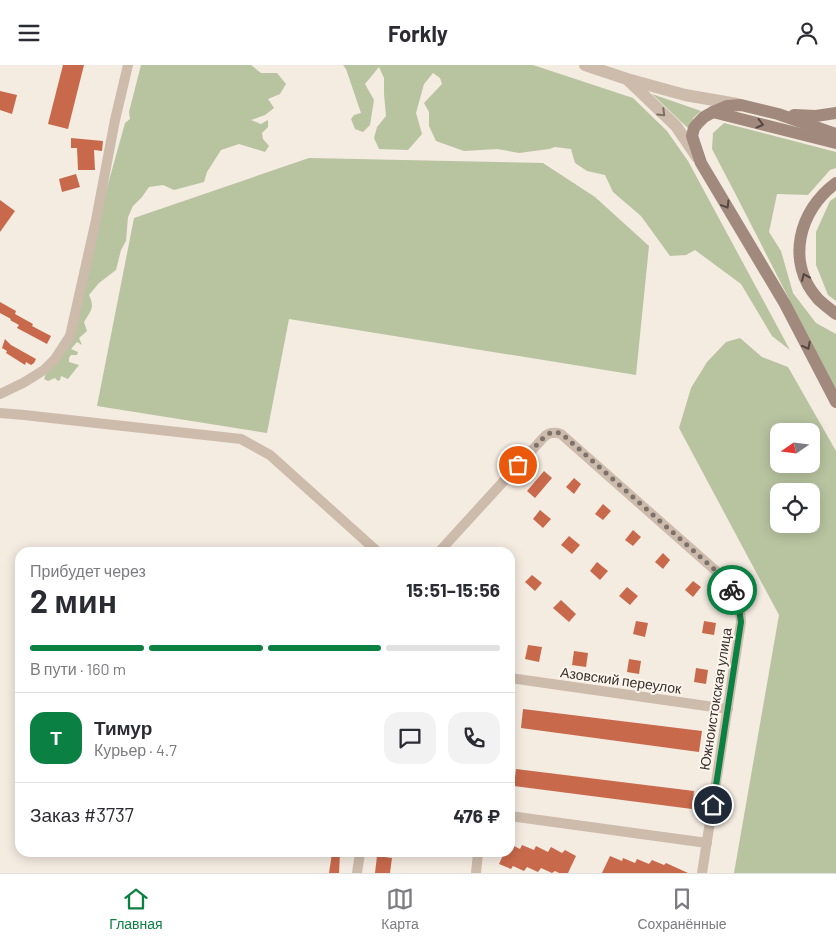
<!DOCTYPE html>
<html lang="ru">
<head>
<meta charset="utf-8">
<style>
  body { margin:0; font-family:Barlow,sans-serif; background:#f2f2f3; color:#2b2b33; height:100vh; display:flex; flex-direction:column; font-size:19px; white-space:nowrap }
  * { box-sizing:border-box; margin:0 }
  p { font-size:16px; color:#7c7c81 }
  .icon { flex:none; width:28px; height:28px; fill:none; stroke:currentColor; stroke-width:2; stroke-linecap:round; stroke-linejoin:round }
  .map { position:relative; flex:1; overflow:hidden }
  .details { position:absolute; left:15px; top:482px; width:500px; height:310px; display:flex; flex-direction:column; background:#fff; border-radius:15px; box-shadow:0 2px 12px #0003 }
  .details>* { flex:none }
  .needle { width:32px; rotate:256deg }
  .tools { position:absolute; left:770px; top:358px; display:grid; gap:10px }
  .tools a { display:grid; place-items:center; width:50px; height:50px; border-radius:10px; background:#fff; box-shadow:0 2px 12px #0003; font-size:25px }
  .pin { position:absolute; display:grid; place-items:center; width:42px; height:42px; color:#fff; margin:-21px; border:2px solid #fff; border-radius:50%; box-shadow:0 1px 5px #0007 }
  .courier { position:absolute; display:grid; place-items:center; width:50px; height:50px; margin:-25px; border:4px solid #0b8043; border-radius:50%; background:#fff; color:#222; box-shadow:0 1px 6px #0007 }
  .headline em { font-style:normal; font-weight:700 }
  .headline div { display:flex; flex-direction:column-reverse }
  .headline { display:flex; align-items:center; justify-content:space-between; height:85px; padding:0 15px }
  h1 { font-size:32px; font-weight:700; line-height:38px }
  .bar { display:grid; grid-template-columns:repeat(4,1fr); gap:8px 5px; align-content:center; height:60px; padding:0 15px }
  .bar i { height:6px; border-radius:4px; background:#e1e1e2 }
  .bar .active { background:#0b8043 }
  .bar p { grid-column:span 4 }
  .line { display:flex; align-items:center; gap:12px; padding:0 15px; border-top:1px solid #e1e1e2 }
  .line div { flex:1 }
  .round { display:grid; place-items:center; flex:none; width:52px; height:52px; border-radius:15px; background:#f2f2f3 }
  header { display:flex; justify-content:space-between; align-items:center; height:65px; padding:0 15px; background:#fff; font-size:22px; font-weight:700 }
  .tab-bar { display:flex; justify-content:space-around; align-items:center; height:70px; border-top:1px solid #e1e1e2; background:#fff; font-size:14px; color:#7c7c81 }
  .tab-bar a { display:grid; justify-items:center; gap:2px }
  .tab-bar .active { color:#0b8043 }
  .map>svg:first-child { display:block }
  .green { fill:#b8c4a0; fill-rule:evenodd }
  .building { fill:#c8694b }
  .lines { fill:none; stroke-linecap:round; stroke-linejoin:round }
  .minor { stroke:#cdbbac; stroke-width:10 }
  .tertiary { stroke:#cdbbac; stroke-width:12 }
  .secondary { stroke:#a18a7d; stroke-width:12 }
  .oneway { stroke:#7d6f65 }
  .oneway2 { stroke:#544640 }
  .done { stroke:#7c716b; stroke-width:5; stroke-dasharray:0 9 }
  .route { stroke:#0b8043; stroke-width:6 }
  .labels { text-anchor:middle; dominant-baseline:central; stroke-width:4; stroke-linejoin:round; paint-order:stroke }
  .street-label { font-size:14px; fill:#3b302b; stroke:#fbf5ee }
</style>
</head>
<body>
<header><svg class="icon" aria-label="menu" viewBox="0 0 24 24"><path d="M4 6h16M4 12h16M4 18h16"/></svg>Forkly<svg class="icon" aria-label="person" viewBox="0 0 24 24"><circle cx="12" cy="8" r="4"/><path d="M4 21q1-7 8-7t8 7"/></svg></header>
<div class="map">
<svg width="836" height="808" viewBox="0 0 836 808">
  <rect width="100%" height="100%" fill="#f4ebe1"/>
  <!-- green -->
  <g class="green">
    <path d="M141,0H251L261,8H277L286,19L280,29L268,34L274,43L265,50L251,55L261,59L268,55V62L262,68L263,74L269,81L265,87L239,79L221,85L207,107L204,117L174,125L163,120L149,122L142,132L133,141L128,152L126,176L121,185L116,205L99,218L89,230C95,242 91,246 84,257L87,266L79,273L82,280L77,277L71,284L78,287L77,290H71L69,293V297L79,300L68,314L61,311L60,315L58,316L55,313L48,316L44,314L46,309L73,272L105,130L125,58L130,54L129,47Z"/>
    <polygon points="343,0 533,0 633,33 667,66 688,96 790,285 772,271 741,219 695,185 686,190 670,191 641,151 613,127 605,110 587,106 575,98 571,84 555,82 549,84 519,88 497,84 464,86 436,76 429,61 429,47 424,38 442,19 440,13 433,8 424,19 416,48 422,69 408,85 379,84 374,73 377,62 386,51 384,29 384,13 379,2 365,19 374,35 370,60 363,67 355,64 351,54 354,50 361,48 346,4"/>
    <polygon points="652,29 701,46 693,53 691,66"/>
    <path d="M724,58L836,87V103L830,105L808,130L777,129L769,167L781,186L793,228L816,258L836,269V325C794,245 754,164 712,84L713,68Z"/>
    <polygon points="309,93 543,98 595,132 649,181 636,310 289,254 267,368 97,341 134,153"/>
    <polygon points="836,132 836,236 828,230 816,200 816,167 830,136"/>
    <path d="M740,273L762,292L788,302L836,386V808H734L779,550L679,363L691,323L707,297L726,277ZM779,366H811V399H779ZM779,426H811V459H779Z"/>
  </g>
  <!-- building -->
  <g class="building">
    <polygon points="63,0 84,0 68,64 48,59"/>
    <polygon points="0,26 17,30 12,49 0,45"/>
    <polygon points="71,73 103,76 102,86 94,85 95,105 78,105 77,83 71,83"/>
    <polygon points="76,109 80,122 62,127 59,114"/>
    <polygon points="0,135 15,146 0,167"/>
    <polygon points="0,237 16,246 15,249 33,259 32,261 51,271 47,279 17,263 19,260 10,255 11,254 0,248"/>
    <polygon points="5,274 11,280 36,294 34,298 31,300 26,297 25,300 6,288 7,286 2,283"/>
    <polygon points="544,406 552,413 535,433 527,426"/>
    <polygon points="574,413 581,419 574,429 566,422"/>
    <polygon points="603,439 611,446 603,455 595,449"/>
    <polygon points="540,445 551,454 543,463 533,454"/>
    <polygon points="633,465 641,472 633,481 625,475"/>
    <polygon points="569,471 580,480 572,489 561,480"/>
    <polygon points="663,488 670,495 663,504 655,497"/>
    <polygon points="597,497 608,506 600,515 590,506"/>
    <polygon points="532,510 542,518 535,526 525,517"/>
    <polygon points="693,516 701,522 693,532 685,525"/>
    <polygon points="627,522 638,531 630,540 619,531"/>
    <polygon points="561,535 576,549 569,557 553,543"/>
    <polygon points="636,556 648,558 645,572 633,569"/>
    <polygon points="704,556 716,558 714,570 702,568"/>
    <polygon points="528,580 542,582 539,597 525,594"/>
    <polygon points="574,586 588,588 586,602 572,600"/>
    <polygon points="629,594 641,596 639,609 627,607"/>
    <polygon points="696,603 708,605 706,619 694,617"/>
    <polygon points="523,644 702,666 699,687 521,663"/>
    <polygon points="516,704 694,726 692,744 514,721"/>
    <polygon points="510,779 520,784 522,780 534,785 536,781 548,787 551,782 562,788 565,785 576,791 568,808 559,808 555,806 552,808 541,803 538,807 527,802 524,806 513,801 511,804 499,799 504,788 510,788"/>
    <polygon points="332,788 340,788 339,808 329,808"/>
    <polygon points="377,791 392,793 390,808 375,808"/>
    <polygon points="610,791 622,796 623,793 635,798 637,794 649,799 652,795 664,800 666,798 688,808 602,808"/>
  </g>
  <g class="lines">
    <!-- minor -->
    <g class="minor">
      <polyline points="0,329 23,318 44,305 55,294 70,271 96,155 115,55 128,0"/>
      <polyline points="0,348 24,350 241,374 270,390 379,488"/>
      <path d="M438,488L545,371C550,367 555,367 561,369L724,513C735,526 740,540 741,557L702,808"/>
      <polyline points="510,613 728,644"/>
      <polyline points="510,751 707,778"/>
      <polyline points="357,808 360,788"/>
      <polyline points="476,808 478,788"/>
    </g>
    <!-- tertiary -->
    <g class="tertiary">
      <polyline points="585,0 627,14 685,30 737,39"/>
      <polyline points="629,16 676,61 697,92"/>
    </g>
    <!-- secondary -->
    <g class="secondary">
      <polyline points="713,47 836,78"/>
      <polyline points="794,50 816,51 836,48"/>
      <polyline points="836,69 778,49 741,40 727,41 713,47 704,52 698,58 694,63 692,71 701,98 785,239 836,337"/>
      <path d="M836,118C799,145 785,197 818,234C823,239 830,244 836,249"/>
    </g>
  </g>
  <!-- one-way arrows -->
  <defs><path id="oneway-chevron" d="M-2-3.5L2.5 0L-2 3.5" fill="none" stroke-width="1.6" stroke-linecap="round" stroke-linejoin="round" transform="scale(1.25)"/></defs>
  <use class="oneway" href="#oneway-chevron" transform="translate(662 48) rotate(44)"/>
  <g class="oneway2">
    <use href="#oneway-chevron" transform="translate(760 59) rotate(14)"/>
    <use href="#oneway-chevron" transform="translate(726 140) rotate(59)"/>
    <use href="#oneway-chevron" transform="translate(805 212) rotate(-113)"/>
    <use href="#oneway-chevron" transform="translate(807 281) rotate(62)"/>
  </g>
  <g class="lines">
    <!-- done -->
    <polyline class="done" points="518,400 545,371 552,367 561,368 724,513 732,525"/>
    <!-- route -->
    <polyline class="route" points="713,740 741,557 738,537 732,525"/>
  </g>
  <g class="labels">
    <!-- street labels -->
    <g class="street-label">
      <text transform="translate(621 615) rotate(8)">Азовский переулок</text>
      <text transform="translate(715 634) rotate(-81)">Южноистокская улица</text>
    </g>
  </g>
</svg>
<div class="tools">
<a><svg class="needle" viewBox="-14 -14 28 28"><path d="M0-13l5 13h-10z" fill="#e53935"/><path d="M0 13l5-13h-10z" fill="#7c7c81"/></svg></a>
<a><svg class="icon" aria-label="locate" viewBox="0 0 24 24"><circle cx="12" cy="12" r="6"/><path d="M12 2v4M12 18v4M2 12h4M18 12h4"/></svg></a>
</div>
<div class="pin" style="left:518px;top:400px;background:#ea580c"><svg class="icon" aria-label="bag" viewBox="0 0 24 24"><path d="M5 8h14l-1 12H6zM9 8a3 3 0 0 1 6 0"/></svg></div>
<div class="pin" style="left:713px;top:740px;background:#1f2937"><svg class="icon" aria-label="home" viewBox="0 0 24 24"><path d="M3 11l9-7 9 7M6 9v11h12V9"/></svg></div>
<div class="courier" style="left:732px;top:525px"><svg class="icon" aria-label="bike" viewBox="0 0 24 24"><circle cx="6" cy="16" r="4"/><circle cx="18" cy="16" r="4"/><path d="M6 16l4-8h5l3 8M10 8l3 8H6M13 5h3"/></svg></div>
<section class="details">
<div class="headline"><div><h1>2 мин</h1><p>Прибудет через</p></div><em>15:51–15:56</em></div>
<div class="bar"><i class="active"></i><i class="active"></i><i class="active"></i><i></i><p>В пути · 160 m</p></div>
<div class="line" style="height:90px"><b class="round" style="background:#0b8043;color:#fff">Т</b><div><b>Тимур</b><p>Курьер · 4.7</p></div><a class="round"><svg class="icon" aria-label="chat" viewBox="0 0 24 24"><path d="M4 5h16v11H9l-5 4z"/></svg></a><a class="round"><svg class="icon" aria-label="phone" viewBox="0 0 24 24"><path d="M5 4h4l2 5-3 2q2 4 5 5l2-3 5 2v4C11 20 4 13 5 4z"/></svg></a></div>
<div class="line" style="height:65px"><div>Заказ #3737</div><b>476 ₽</b></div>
</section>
</div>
<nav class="tab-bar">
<a class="active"><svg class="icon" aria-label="home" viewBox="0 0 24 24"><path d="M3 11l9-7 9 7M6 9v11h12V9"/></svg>Главная</a>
<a><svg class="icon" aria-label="map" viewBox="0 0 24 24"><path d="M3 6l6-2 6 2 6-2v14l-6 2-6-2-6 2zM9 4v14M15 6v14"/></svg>Карта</a>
<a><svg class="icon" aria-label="saved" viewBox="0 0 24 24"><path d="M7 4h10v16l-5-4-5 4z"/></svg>Сохранённые</a>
</nav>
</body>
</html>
